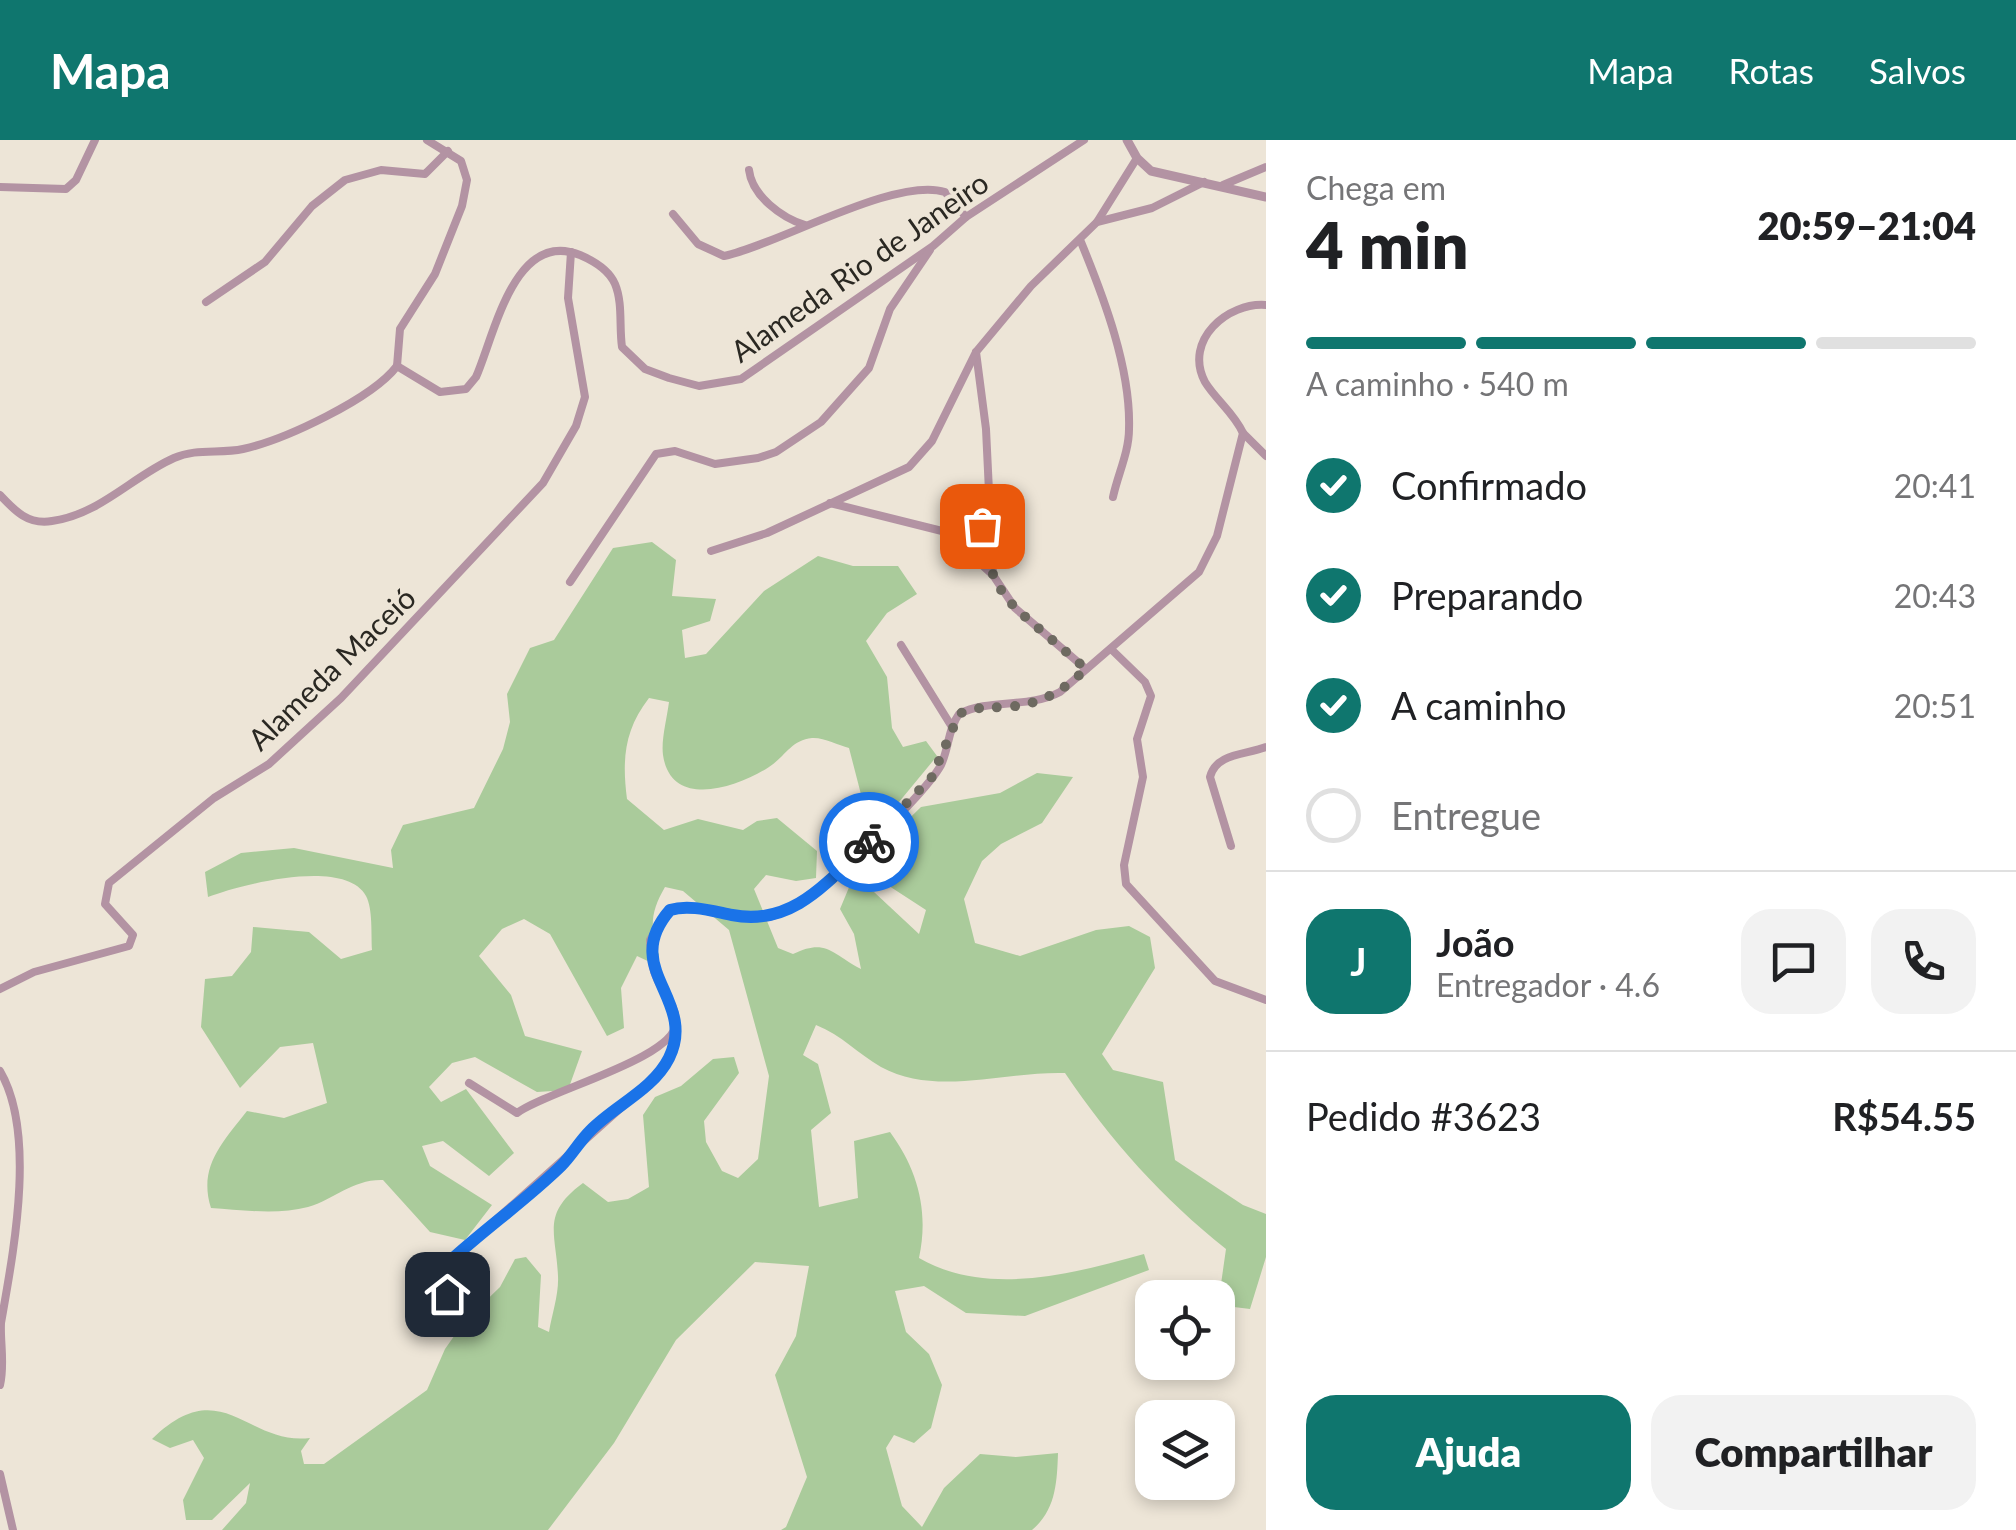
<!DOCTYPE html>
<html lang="pt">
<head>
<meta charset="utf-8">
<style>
  body { margin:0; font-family:Lato,sans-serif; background:#f2f2f2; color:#202124; height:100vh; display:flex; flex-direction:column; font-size:38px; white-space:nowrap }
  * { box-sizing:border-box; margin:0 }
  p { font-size:32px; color:#757577 }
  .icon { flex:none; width:55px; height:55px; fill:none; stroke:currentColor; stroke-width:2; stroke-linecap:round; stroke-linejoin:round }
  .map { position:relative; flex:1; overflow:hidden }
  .side { display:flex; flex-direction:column; background:#fff; width:750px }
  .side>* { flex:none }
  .fabs { position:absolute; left:1135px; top:1140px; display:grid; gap:20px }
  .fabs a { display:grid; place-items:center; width:100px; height:100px; border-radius:20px; background:#fff; box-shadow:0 5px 15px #0003; font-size:50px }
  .pin { position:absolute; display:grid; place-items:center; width:85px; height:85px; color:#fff; margin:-42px; border-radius:20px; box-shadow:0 5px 15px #0006 }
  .courier { position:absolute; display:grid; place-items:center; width:100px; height:100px; margin:-50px; border:8px solid #1a73e8; border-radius:50%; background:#fff; color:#222; box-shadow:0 2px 12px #0007 }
  .head em { font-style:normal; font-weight:800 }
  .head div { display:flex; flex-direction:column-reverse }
  .head { display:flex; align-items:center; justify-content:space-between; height:170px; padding:0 40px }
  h1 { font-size:65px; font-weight:800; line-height:75px }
  .bar { display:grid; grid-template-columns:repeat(4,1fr); gap:15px 10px; align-content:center; height:120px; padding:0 40px }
  .bar i { height:12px; border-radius:8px; background:#e0e0e0 }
  .bar .current { background:#0f766e }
  .bar p { grid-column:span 4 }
  .line { display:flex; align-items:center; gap:25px; padding:0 40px; border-top:2px solid #e0e0e0 }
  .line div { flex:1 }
  .round { display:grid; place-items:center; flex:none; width:105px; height:105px; border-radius:30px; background:#f2f2f2 }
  ol { padding:0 40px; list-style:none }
  li { display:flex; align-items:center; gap:30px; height:110px }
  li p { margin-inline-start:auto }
  li .icon { padding:10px; border-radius:50%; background:#0f766e; color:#fff; stroke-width:4 }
  li:last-child { color:#757577 }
  li i { width:55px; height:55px; border:5px solid #e0e0e0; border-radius:50% }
  .button { display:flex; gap:20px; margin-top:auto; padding:20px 40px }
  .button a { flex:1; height:115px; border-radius:30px; background:#0f766e; color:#fff; font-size:40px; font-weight:800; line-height:115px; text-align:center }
  .button a+a { background:#f2f2f2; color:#202124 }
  header { display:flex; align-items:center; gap:60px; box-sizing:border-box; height:140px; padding:0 50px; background:#0f766e; color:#fff }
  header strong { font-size:48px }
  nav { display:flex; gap:55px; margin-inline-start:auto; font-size:35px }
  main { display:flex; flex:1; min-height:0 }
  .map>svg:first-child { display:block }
  .green { fill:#aacb9b }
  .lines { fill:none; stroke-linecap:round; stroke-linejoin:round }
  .minor { stroke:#b393a3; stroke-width:8 }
  .tertiary { stroke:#b393a3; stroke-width:9 }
  .done { stroke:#6e6a61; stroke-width:10; stroke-dasharray:0 18 }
  .route { stroke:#1a73e8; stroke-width:12 }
  .labels { text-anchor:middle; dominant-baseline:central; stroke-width:8; stroke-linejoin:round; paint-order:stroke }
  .street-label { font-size:30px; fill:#2a2822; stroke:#ede5d7 }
</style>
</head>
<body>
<header>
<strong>Mapa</strong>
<nav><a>Mapa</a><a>Rotas</a><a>Salvos</a></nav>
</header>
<main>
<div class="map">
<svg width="1266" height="1390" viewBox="0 0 1266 1390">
  <rect width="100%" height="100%" fill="#ede5d7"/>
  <!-- green -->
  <path class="green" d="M652,402L676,420L672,456L716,459L710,481L682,490L685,518L706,514L764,451L818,416L853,426H898L917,454L887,473L866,501L887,537L892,588L903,607L926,601L937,616L899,662L874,671L863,662L849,608C838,605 823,597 812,598C791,600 785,617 769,627C737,648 671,670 663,615C661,600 667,578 669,562L649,558C624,590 622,620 627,659L664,690L698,679L743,690L757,681L777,678L817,711L816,738L796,741L766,735L754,749L778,808L793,814C826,798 831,813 861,829L854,794L840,769L850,745L874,752L919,794L926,770L886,744L879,708L921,667L1000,653L1037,633L1073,637L1042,683L1001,704L982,721L964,759L975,803L1020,816L1096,790L1129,786L1150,797L1155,828L1102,914L1113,930L1163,942L1175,1020L1243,1065L1266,1074V1117L1250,1169L1218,1165L1226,1109C1163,1059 1110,1000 1065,933C1005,931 936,957 881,927C858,914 842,895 816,885L803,915L818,924L831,973L811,990L819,1067L858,1058L854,1001L890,992C918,1030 929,1072 919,1118C986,1157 1073,1134 1144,1114L1149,1130L1025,1176L966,1173L924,1146L895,1151L906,1192L929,1214L942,1245L931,1288L914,1303L894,1295L886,1308L902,1366L922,1387L944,1348L980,1314L1016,1317L1058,1313C1057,1342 1056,1370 1032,1390H781L786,1387L807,1337L775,1235L796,1196L809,1126L755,1122L676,1200L614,1303L548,1390H222L246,1363L250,1343L212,1380H186L183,1360L204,1318L193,1300L170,1308L152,1299C222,1231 247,1306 310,1298L301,1311L304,1324H324L427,1250L445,1209L464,1182L500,1147L515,1119L526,1117L541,1135L538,1187L549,1192C552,1174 559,1154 558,1136C556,1092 541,1074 583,1043L608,1062L628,1059L649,1047L643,975L655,957L681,946L713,919L734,917L739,933L704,981L706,1002L722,1031L738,1038L758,1019L769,936L729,790L683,751L665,747C651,771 649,787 659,815L654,824L637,816L621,848L624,888L607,896L550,794L524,779L502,789L479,816L511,855L525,896L582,911L568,950L537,952L475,917L452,923L429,947L441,962L466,949L514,1013L489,1036L443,1001L422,1006L430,1026L492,1065L465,1100L430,1092L383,1040C353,1039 335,1059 308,1067C278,1075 241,1070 211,1068C198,1027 222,1003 247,971L284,978L327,963L313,903L280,907L240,948L201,887L205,839L232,836L251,812L253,787L309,792L341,819L372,810C371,795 373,769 366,756C345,717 239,745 208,757L205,732L241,713L294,708L393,728L391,710L403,685L474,668L503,609L510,582L507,554L530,508L554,500L613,408Z"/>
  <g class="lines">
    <!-- minor -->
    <g class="minor">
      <path d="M749,30C752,56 782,78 805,85"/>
      <polyline points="1223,45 1266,27"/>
      <polyline points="0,47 66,49 76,40 95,0"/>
      <path d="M673,74L698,104L724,116C777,105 896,36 945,52L966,77"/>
      <polyline points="1097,82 1137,18"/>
      <path d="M1081,102C1104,158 1131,229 1129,289C1129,312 1118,334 1113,357"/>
      <polyline points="206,162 265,122 312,66 345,40 381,30 425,34 448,11"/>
      <polyline points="976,212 986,289 993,435 1015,468 1086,529"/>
      <path d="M397,226L440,252L466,249L476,237C494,197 514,88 580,115C594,121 609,130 615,144C623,163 619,187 622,207L645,229L669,238L699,246L741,239L933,106L966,77L1084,0"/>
      <polyline points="397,226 400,189 435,134 462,66 467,40 461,21 427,0"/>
      <polyline points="1243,293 1266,316"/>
      <path d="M0,355C15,371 28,385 52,381C99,375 133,336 174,318C196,308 220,314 243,309C284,300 372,259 397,226"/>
      <polyline points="830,363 946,392 993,435"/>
      <polyline points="948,392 970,391 991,381"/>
      <polyline points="711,411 767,393 909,327 932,301 976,212 1031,146 1097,82 1152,68 1204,42"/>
      <polyline points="570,442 656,314 675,311 715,324 758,318 776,312 821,282 869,228 890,169 930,110"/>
      <polyline points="901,505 952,587"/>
      <polyline points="1111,509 1145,542 1151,556 1137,599 1143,637 1124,725 1126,744 1215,841 1266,860"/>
      <path d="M1231,706L1210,637C1216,613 1246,615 1266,607"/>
      <polyline points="0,849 34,832 129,806 133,795 105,764 109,743 214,658 269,624 341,558 543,343 576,286 585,257 568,158 571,112"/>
      <path d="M0,931C37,994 13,1114 1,1183C0,1203 5,1224 0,1245"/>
      <path d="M469,943L517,973C546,951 677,918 676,882C676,865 664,854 657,839C651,827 651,813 650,800L670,769C702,760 736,783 769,777C806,771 923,658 941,625C949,608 948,589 959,574C990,558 1028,569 1060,552L1199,432L1217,396L1243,293C1234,273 1216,260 1205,242C1183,200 1228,162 1266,165"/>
      <polyline points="460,1168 442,1141 450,1121 652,940 669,918 675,895"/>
      <polyline points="0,1334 13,1390"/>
    </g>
    <!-- tertiary -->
    <polyline class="tertiary" points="1127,0 1137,18 1151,31 1266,57"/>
  </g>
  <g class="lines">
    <!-- done -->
    <path class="done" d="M869,702L932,637L959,574C975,566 990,568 1007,567C1042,564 1061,552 1086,529L1015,468L998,446L993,435L991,381L982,386"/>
    <!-- route -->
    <path class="route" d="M447,1154L442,1136L450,1121C486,1088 526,1060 561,1026C572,1015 579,1002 590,991C614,966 653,950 669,918C698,859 619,829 670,770C689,764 712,771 732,775C793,787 828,741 869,702"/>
  </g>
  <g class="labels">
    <!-- street labels -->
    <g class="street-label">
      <text transform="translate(859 126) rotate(-35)">Alameda Rio de Janeiro</text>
      <text transform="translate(331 528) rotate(-44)">Alameda Maceió</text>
    </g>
  </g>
</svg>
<div class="fabs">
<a><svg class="icon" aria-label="locate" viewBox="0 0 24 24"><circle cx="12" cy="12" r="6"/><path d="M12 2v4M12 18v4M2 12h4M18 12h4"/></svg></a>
<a><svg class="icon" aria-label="layers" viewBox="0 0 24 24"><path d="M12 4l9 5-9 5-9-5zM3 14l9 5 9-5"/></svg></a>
</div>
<div class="pin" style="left:982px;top:386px;background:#ea580c"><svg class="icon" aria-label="bag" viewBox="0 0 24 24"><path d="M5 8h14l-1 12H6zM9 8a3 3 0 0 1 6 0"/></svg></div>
<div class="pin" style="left:447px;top:1154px;background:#1f2937"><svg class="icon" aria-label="home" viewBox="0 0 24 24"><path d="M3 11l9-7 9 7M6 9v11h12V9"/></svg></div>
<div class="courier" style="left:869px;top:702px"><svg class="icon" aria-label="bike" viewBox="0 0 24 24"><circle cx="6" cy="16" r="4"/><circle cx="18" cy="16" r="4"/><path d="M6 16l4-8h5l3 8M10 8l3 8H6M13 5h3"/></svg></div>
</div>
<section class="side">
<div class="head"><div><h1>4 min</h1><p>Chega em</p></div><em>20:59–21:04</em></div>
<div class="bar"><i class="current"></i><i class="current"></i><i class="current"></i><i></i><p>A caminho · 540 m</p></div>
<ol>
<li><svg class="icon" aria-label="check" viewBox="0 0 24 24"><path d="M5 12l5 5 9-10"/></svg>Confirmado<p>20:41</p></li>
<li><svg class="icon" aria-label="check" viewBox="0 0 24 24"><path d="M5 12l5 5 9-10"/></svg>Preparando<p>20:43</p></li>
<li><svg class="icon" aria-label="check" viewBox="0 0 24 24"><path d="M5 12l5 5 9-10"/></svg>A caminho<p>20:51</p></li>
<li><i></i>Entregue</li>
</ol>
<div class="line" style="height:180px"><b class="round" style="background:#0f766e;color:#fff">J</b><div><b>João</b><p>Entregador · 4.6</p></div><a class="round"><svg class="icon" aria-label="chat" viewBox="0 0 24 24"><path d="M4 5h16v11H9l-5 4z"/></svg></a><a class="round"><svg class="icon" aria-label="phone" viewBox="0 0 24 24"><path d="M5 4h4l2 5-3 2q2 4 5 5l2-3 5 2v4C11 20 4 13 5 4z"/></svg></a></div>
<div class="line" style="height:130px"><div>Pedido #3623</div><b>R$54.55</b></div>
<div class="button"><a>Ajuda</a><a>Compartilhar</a></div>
</section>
</main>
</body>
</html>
